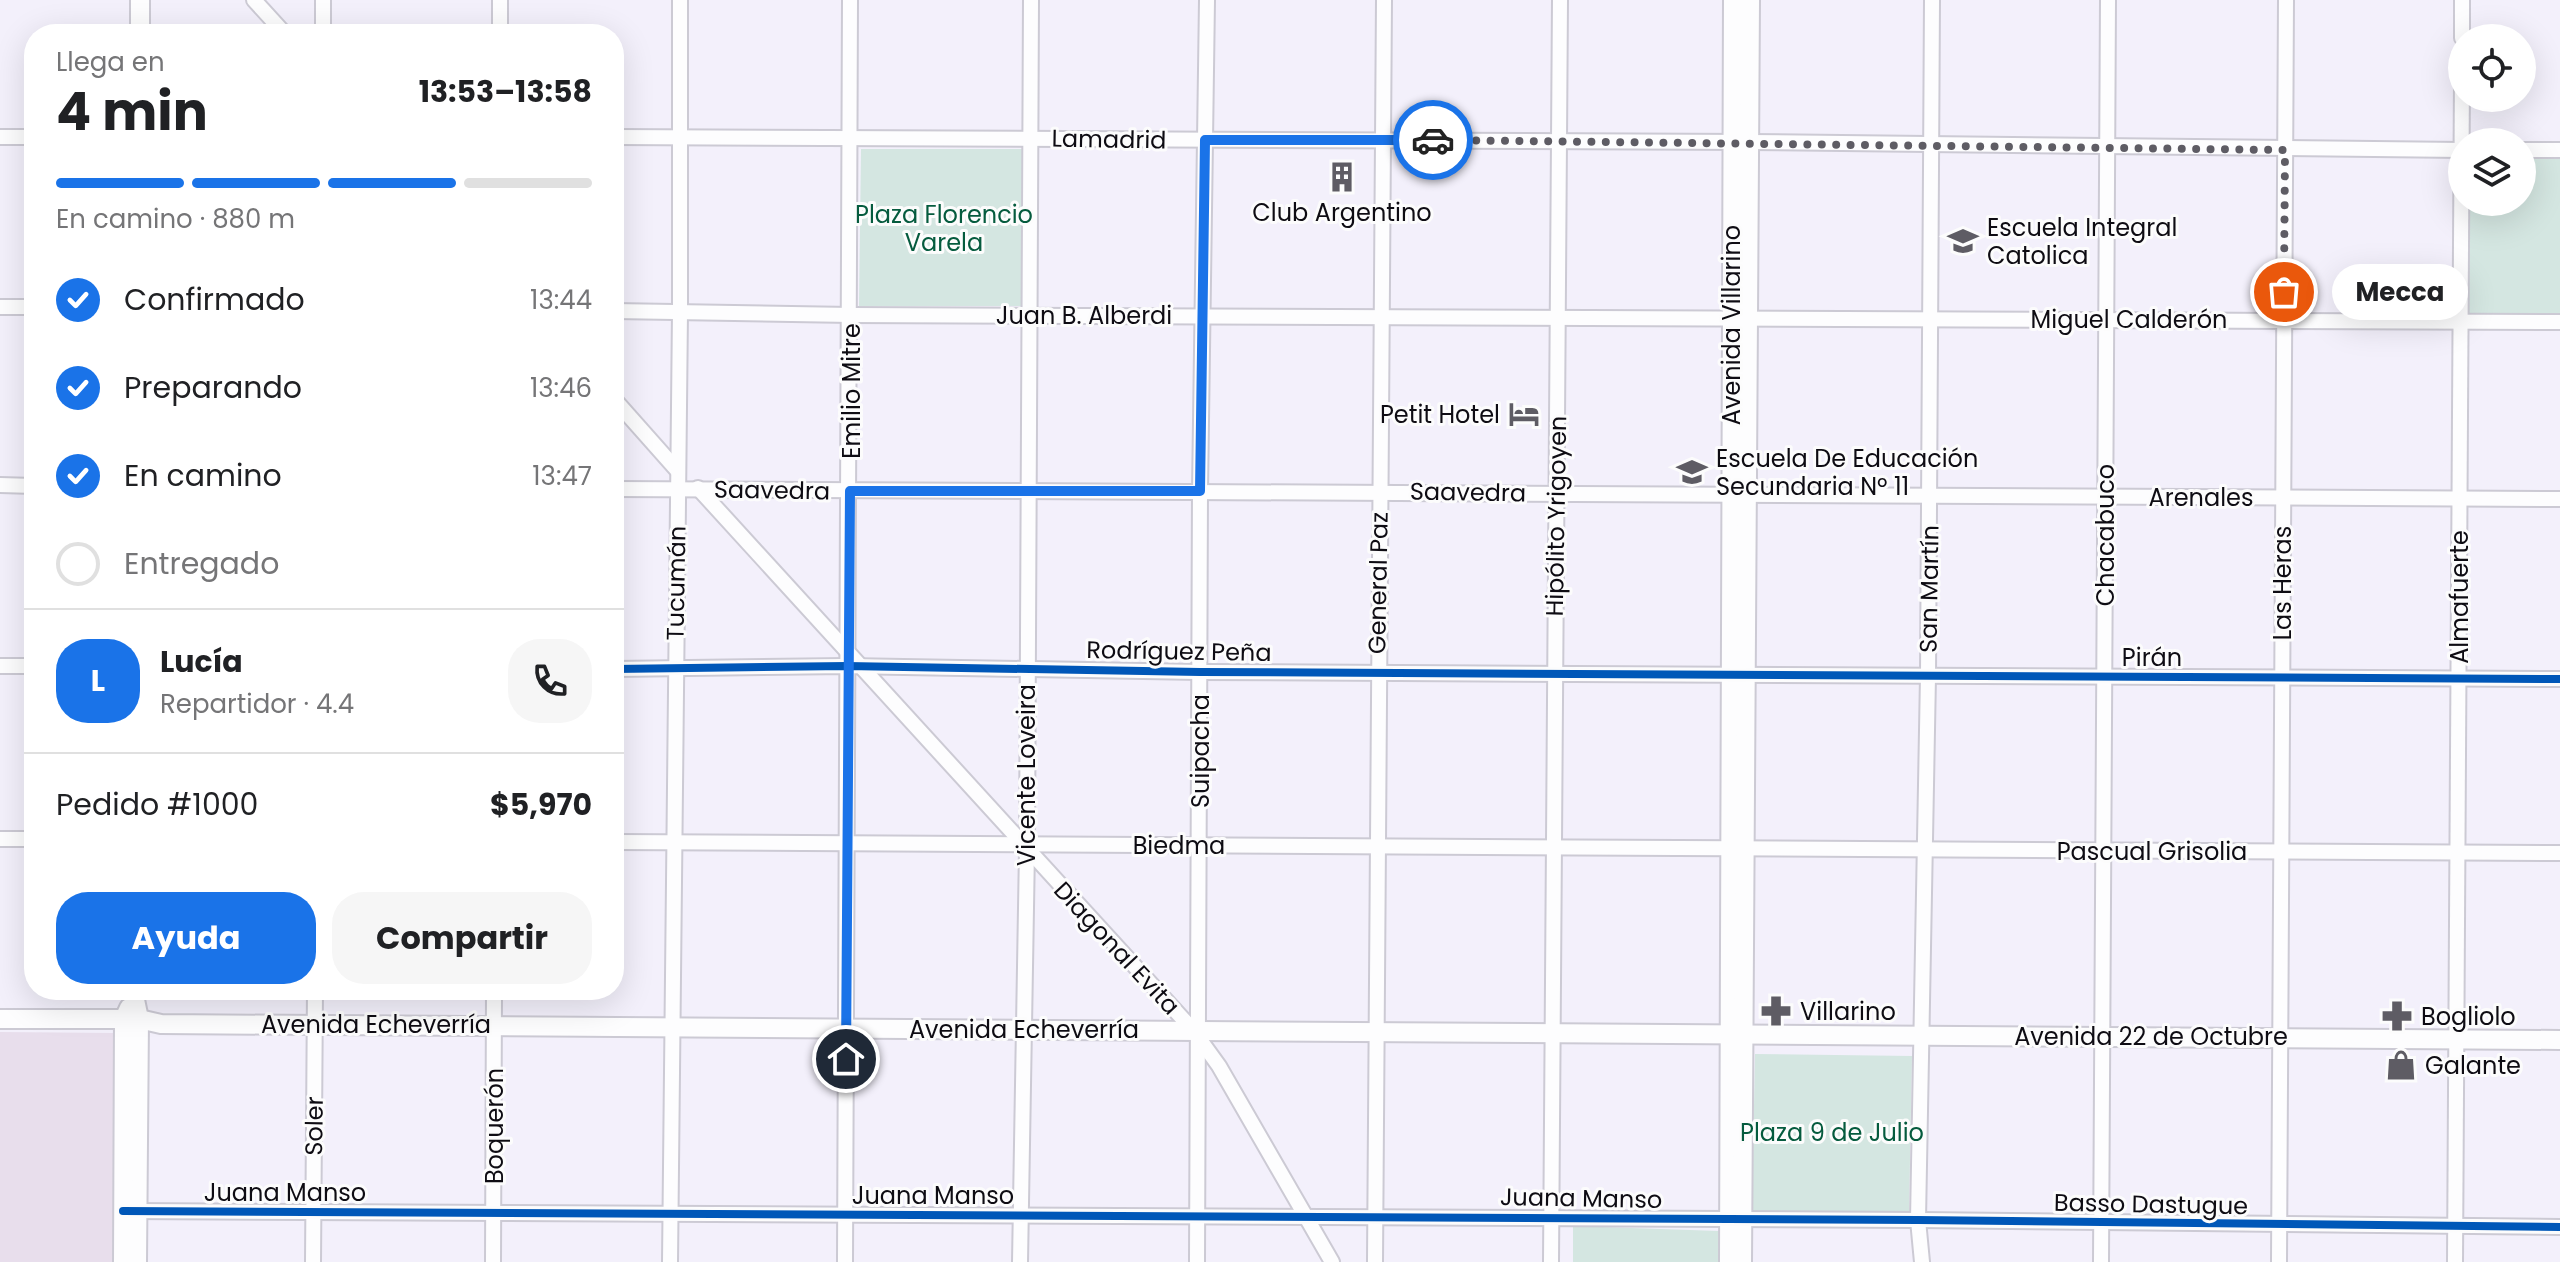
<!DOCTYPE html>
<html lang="es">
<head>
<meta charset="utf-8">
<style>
  body { margin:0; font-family:Poppins,sans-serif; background:#f6f6f6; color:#202124; height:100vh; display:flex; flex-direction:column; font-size:30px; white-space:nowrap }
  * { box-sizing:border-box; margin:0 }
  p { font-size:26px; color:#757577 }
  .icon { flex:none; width:44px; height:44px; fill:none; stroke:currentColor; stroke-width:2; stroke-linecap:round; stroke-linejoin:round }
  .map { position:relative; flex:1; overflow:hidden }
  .side { position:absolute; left:24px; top:24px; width:600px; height:976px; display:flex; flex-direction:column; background:#fff; border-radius:32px; box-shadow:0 8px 32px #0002 }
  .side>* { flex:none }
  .buttons { position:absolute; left:2448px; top:24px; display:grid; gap:16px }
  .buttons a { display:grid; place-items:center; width:88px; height:88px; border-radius:50%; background:#fff; box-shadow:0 8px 32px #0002; font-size:40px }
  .pin { position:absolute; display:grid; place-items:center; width:68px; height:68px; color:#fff; margin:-34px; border:4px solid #fff; border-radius:50%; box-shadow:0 2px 8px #0007 }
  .courier { position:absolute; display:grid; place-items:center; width:80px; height:80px; margin:-40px; border:6px solid #1a73e8; border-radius:50%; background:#fff; color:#222; box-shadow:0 2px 10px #0007 }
  .bubble { position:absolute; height:56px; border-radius:28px; background:#fff; box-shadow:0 8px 32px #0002; font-size:26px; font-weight:700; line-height:56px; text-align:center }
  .summary em { font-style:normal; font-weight:700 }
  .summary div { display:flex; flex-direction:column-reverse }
  .summary { display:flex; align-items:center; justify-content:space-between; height:136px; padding:0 32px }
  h1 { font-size:52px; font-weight:700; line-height:60px }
  .bar { display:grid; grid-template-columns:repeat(4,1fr); gap:12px 8px; align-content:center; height:96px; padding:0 32px }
  .bar i { height:10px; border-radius:6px; background:#e0e0e0 }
  .bar .on { background:#1a73e8 }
  .bar p { grid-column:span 4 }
  .line { display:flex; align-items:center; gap:20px; padding:0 32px; border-top:2px solid #e0e0e0 }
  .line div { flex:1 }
  .round { display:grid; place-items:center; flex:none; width:84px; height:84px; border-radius:32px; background:#f6f6f6 }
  ol { padding:0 32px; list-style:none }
  li { display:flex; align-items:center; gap:24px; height:88px }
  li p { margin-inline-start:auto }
  li .icon { padding:8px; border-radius:50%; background:#1a73e8; color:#fff; stroke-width:4 }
  li:last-child { color:#757577 }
  li i { width:44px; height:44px; border:4px solid #e0e0e0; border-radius:50% }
  .action { display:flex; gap:16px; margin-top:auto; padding:16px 32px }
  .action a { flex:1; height:92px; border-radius:32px; background:#1a73e8; color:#fff; font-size:32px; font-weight:700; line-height:92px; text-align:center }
  .action a+a { background:#f6f6f6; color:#202124 }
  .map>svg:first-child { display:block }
  .industrial { fill:#e8deec }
  .green { fill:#d4e6e1 }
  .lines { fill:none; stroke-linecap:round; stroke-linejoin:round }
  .minor-casing { stroke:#cccad4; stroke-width:18 }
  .secondary-casing { stroke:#cccad4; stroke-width:22 }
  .minor { stroke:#fdfdfe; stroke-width:14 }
  .secondary { stroke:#fdfdfe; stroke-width:18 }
  .cycleway-casing { stroke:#fcfcfc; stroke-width:13 }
  .cycleway { stroke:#0057b8; stroke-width:8 }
  .done { stroke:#5e5c64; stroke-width:8; stroke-dasharray:0 14.4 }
  .route { stroke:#1a73e8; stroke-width:10 }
  .labels { text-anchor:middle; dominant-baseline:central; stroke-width:6; stroke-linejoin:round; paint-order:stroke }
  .street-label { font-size:24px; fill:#0e0c13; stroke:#fcfcfc }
  .poi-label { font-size:24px; fill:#0e0c13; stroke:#fcfcfc; text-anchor:start }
  .park-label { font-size:24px; fill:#055b3e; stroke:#fcfcfc }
</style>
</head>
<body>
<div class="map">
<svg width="2560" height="1262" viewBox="0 0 2560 1262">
  <rect width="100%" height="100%" fill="#f3f0fb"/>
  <!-- industrial -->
  <polygon class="industrial" points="0,1032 119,1033 117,1262 0,1262"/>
  <!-- green -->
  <g class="green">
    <polygon points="861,149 1029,149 1025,306 859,306"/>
    <polygon points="2522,152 2560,154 2560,314 2466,316 2466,202 2522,202"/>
    <polygon points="1755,1054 1912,1056 1909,1211 1752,1211"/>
    <polygon points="1573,1226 1719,1231 1718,1262 1573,1262"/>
  </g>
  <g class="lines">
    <!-- minor casing -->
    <g class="minor-casing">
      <g id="minor">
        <polyline points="254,0 285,34"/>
        <polyline points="500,0 500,34"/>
        <polyline points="323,34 323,0"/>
        <polyline points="2462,38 2462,0"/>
        <polyline points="0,137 34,137"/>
        <polyline points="614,137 1748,142 2462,150"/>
        <polyline points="2522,150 2560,150"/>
        <polyline points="0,307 34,307"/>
        <polyline points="614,311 851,315 2560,322"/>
        <polyline points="614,399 677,470"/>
        <polyline points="0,485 34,486"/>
        <polyline points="698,488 1193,1030 1219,1066 1332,1262"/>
        <polyline points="614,489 2560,499"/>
        <polyline points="0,666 34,666"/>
        <polyline points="614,669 847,666 1200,672 2560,679"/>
        <polyline points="0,839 34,839"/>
        <polyline points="614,842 2560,853"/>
        <polyline points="128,1211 1918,1220 2560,1227"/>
        <polyline points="313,1262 315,990"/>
        <polyline points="493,1262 494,990"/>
        <polyline points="670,1262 680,312 680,0"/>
        <polyline points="845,1262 850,0"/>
        <polyline points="1020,1262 1027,849 1031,0"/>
        <polyline points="1197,1262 1200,491 1207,0"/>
        <polyline points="1375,1262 1384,0"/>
        <polyline points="1551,1262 1560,0"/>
        <polyline points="1922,1262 1918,1220 1928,676 1932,0"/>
        <polyline points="2101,1262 2108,0"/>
        <polyline points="2279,1262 2286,0"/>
        <polyline points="2455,1262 2462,76"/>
      </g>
    </g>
    <!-- secondary casing -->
    <g class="secondary-casing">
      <g id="secondary">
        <polyline points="140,34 140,0"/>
        <polyline points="133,990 139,1019 137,1262"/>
        <polyline points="0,1019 139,1019 161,1024 2560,1040"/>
        <polyline points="123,1262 124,1019 129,1008"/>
        <polyline points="1729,1262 1733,0"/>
        <polyline points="1742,1262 1750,0"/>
      </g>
    </g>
    <!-- minor -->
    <use href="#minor" class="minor"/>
    <!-- secondary -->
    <use href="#secondary" class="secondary"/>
    <!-- cycleway casing -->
    <g class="cycleway-casing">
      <g id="cycleway">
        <polyline points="614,669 847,666 1200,672 2560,679"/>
        <polyline points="123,1211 1918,1220 2560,1227"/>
      </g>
    </g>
    <!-- cycleway -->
    <use href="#cycleway" class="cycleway"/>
  </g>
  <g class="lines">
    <!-- done -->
    <polyline class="done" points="1433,140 2285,150 2284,292"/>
    <!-- route -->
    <polyline class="route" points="846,1059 850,491 1200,491 1205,140 1433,140"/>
  </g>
  <!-- icons -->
  <defs>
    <g id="building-bare" transform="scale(2.4)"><path d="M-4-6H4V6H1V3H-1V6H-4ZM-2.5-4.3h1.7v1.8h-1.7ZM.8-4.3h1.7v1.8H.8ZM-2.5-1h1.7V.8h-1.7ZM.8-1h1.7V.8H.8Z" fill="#5e5c64" stroke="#fcfcfc" stroke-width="2.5" paint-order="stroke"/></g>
    <g id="school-bare" transform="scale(2.4)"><path d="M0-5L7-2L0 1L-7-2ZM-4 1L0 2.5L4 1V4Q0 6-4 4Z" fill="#5e5c64" stroke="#fcfcfc" stroke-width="2.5" paint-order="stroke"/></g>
    <g id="hotel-bare" transform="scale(2.4)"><path d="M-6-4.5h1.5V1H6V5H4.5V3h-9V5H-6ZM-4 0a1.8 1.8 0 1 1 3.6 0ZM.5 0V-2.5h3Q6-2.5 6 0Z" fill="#5e5c64" stroke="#fcfcfc" stroke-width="2.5" paint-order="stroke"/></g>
    <g id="pharmacy-bare" transform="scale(2.4)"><path d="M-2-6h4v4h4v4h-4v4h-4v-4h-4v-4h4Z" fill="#5e5c64" stroke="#fcfcfc" stroke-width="2.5" paint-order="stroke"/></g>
    <g id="shop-bare" transform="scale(2.4)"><path d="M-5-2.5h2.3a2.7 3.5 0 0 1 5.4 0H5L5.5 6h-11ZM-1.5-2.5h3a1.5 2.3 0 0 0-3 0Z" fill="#5e5c64" stroke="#fcfcfc" stroke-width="2.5" paint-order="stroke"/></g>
  </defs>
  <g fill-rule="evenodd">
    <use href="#building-bare" x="1342" y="177"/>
    <use href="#school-bare" x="1963" y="241"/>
    <use href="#hotel-bare" x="1524" y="414"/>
    <use href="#school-bare" x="1692" y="472"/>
    <use href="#pharmacy-bare" x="1776" y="1011"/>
    <use href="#pharmacy-bare" x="2397" y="1016"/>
    <use href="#shop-bare" x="2401" y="1065"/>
  </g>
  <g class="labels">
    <!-- street labels -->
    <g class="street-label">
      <text transform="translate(1109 139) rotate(1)">Lamadrid</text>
      <text x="1084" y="315">Juan B. Alberdi</text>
      <text x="2129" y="319">Miguel Calderón</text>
      <text transform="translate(1731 325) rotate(-90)">Avenida Villarino</text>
      <text transform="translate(851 391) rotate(-90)">Emilio Mitre</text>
      <text transform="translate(772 490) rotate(1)">Saavedra</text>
      <text transform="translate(1468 492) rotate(1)">Saavedra</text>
      <text x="2201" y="497">Arenales</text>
      <text transform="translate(1556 516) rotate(-89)">Hipólito Yrigoyen</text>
      <text transform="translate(2105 535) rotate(-90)">Chacabuco</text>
      <text transform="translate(676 583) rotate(-89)">Tucumán</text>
      <text transform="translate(1378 583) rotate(-89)">General Paz</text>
      <text transform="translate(2282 583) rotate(-90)">Las Heras</text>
      <text transform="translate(1929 589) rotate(-89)">San Martín</text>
      <text transform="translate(2459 597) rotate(-90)">Almafuerte</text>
      <text transform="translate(1179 651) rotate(1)">Rodríguez Peña</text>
      <text x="2152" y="657">Pirán</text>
      <text transform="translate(1200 751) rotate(-90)">Suipacha</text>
      <text transform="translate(1026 775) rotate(-90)">Vicente Loveira</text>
      <text x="1179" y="845">Biedma</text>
      <text x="2152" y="851">Pascual Grisolia</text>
      <text transform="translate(1117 948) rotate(47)">Diagonal Evita</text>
      <text x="376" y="1024">Avenida Echeverría</text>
      <text x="1024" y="1029">Avenida Echeverría</text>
      <text x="2151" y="1036">Avenida 22 de Octubre</text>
      <text transform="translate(314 1126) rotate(-89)">Soler</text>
      <text transform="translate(494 1126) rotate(-90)">Boquerón</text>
      <text x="285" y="1192">Juana Manso</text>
      <text x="933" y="1195">Juana Manso</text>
      <text transform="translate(1581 1198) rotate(1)">Juana Manso</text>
      <text transform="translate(2151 1204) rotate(1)">Basso Dastugue</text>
    </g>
    <!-- poi labels -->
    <g class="poi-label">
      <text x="1342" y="212" text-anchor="middle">Club Argentino</text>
      <text x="1987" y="227">Escuela Integral<tspan x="1987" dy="28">Catolica</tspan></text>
      <text x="1500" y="414" text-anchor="end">Petit Hotel</text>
      <text x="1716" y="458">Escuela De Educación<tspan x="1716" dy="28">Secundaria Nº 11</tspan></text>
      <text x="1800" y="1011">Villarino</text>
      <text x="2421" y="1016">Bogliolo</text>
      <text x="2425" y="1065">Galante</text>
    </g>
    <!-- park labels -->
    <g class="park-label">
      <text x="944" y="214">Plaza Florencio<tspan x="944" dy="28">Varela</tspan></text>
      <text x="1832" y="1132">Plaza 9 de Julio</text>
    </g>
  </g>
</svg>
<div class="buttons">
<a><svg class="icon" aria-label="locate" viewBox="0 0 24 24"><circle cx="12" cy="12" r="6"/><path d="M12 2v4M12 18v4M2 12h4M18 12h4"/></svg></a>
<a><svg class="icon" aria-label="layers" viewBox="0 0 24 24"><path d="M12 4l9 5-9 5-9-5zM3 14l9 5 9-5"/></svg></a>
</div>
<div class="pin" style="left:2284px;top:292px;background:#ea580c"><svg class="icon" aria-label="bag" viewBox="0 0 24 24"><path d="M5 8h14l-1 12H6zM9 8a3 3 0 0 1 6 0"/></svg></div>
<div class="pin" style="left:846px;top:1059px;background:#1f2937"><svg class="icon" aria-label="home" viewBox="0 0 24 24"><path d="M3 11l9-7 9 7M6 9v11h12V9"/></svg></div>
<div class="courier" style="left:1433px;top:140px"><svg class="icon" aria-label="car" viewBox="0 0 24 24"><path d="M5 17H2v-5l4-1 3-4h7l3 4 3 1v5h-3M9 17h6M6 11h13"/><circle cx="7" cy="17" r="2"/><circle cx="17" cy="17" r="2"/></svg></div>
<div class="bubble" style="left:2332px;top:264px;width:136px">Mecca</div>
<section class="side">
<div class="summary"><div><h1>4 min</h1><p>Llega en</p></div><em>13:53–13:58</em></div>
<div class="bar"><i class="on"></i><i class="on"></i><i class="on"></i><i></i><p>En camino · 880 m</p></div>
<ol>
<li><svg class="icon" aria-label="check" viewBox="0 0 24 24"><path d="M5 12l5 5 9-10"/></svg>Confirmado<p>13:44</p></li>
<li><svg class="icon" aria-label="check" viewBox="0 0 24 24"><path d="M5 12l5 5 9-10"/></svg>Preparando<p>13:46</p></li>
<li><svg class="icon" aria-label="check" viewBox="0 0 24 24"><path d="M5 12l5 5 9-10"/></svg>En camino<p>13:47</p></li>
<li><i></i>Entregado</li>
</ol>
<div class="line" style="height:144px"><b class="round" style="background:#1a73e8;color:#fff">L</b><div><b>Lucía</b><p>Repartidor · 4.4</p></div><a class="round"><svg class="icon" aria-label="phone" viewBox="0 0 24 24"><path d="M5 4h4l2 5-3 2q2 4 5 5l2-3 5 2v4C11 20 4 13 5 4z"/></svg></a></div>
<div class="line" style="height:104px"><div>Pedido #1000</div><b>$5,970</b></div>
<div class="action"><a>Ayuda</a><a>Compartir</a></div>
</section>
</div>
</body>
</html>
